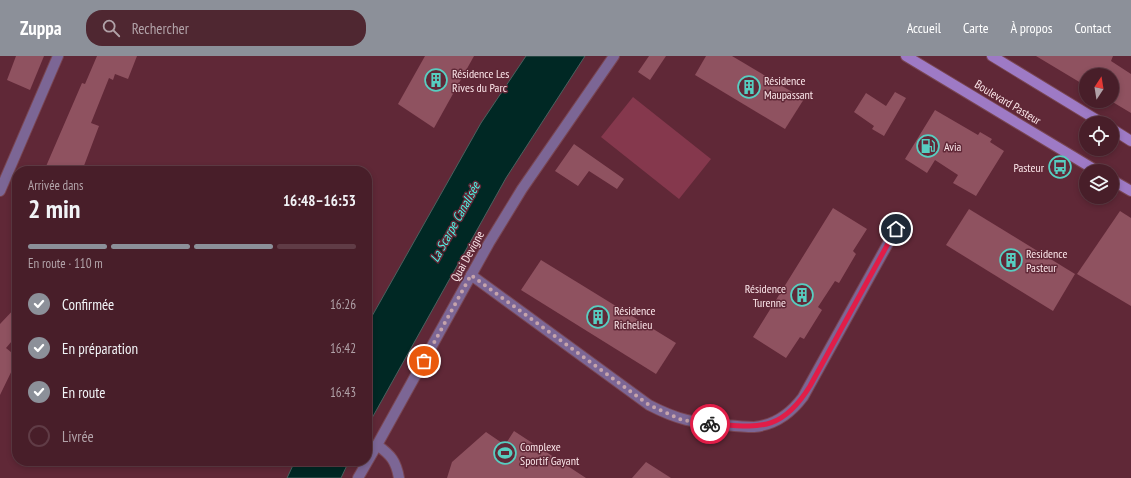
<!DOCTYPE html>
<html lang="fr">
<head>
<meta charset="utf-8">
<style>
  body { margin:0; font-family:"PT Sans Narrow",sans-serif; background:#4f2731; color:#f1f3f6; height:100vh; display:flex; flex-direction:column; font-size:15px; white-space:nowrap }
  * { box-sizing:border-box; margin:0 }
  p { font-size:13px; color:#b1a2a8 }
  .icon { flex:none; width:22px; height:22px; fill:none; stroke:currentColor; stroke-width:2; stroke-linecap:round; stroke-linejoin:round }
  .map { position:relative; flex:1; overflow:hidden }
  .panel { position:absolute; left:12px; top:110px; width:360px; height:300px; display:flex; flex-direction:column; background:#481e29; border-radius:16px; box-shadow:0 2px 6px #0003,0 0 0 1px #603c46 }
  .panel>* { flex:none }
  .needle { width:26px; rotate:12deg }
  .fabs { position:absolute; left:1079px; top:12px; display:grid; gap:8px }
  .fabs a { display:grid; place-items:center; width:40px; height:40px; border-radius:50%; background:#481e29; box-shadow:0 2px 6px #0003,0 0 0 1px #603c46; font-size:20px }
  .pin { position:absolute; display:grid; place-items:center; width:34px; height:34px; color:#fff; margin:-17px; border:2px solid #fff; border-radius:50%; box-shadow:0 1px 4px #0007 }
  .courier { position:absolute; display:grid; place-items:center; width:40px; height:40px; margin:-20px; border:3px solid #e11d48; border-radius:50%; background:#fff; color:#222; box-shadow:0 1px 5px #0007 }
  .head em { font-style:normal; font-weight:600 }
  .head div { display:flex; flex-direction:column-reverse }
  .head { display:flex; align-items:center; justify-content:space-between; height:68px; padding:0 16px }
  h1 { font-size:26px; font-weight:600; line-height:30px }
  .bar { display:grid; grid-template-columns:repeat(4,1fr); gap:6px 4px; align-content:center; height:48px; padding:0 16px }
  .bar i { height:5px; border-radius:3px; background:#603c46 }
  .bar .active { background:#8c9099 }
  .bar p { grid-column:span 4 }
  ol { padding:0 16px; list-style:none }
  li { display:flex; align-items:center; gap:12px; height:44px }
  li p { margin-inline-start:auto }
  li .icon { padding:4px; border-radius:50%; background:#8c9099; color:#fff; stroke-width:4 }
  li:last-child { color:#b1a2a8 }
  li i { width:22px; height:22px; border:2px solid #603c46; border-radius:50% }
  header { display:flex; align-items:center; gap:24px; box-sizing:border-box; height:56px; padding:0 20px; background:#8c9099; color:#fff }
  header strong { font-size:19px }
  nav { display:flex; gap:22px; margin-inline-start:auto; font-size:14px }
  .search { width:280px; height:36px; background:#4f2731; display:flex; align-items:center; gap:10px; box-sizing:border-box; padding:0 14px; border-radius:16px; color:#b1a2a8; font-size:15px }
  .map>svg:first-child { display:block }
  .green { fill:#85384d }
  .water { fill:#002824; stroke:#4b615f }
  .building { fill:#8f5260 }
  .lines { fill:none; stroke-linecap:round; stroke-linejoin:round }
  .street-casing { stroke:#794653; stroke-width:12 }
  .secondary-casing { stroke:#794653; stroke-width:12 }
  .street { stroke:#7c6695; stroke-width:10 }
  .secondary { stroke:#9e7ac5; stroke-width:10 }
  .done { stroke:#c5a3ab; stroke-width:4; stroke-dasharray:0 7.2 }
  .route { stroke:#e11d48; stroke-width:5 }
  .labels { text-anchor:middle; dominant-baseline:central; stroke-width:3; stroke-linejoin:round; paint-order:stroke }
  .poi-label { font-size:12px; fill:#fbe5e9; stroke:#602837; text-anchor:start }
  .street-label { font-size:12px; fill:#fbe5e9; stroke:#602837 }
  .water-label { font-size:13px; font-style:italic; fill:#4bf8e7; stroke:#602837 }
</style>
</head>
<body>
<header>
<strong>Zuppa</strong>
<div class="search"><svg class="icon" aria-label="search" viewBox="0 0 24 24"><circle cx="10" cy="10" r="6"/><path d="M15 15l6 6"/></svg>Rechercher</div>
<nav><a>Accueil</a><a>Carte</a><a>À propos</a><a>Contact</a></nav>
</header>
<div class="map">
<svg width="1131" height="422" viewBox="0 0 1131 422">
  <rect width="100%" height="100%" fill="#602837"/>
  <!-- green -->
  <polygon class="green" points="633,41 711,103 679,143 601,81"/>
  <!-- water -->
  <g class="water">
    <polygon points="526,0 585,0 506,122 367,371 367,269 481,67"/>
    <polygon points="295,405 349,405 341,422 287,422"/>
  </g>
  <!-- building -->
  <g class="building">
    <polygon points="16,0 44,0 30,34 7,24"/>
    <polygon points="97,0 137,0 128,23 115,18 113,24 109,22 91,67 99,70 82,115 44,115 82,27 85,28"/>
    <polygon points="425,0 474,0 434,72 398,48"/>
    <polygon points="649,0 666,0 650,24 638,16"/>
    <polygon points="706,0 732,0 804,43 785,73 695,19"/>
    <polygon points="1036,0 1113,0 1111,5 1131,18 1131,57 1111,45 1112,45 1112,19 1086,19 1086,30"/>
    <polygon points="895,36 906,42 884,80 872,73 874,70 854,56 866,37 886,50"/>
    <polygon points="935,54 978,79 980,76 992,83 990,86 1004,95 976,140 953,127 958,119 935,104 927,117 905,103"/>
    <polygon points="574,88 624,123 617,133 589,115 578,130 555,115"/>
    <polygon points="833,152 867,173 853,195 856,198 839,227 835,225 818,251 822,254 804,283 800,281 786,302 753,281"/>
    <polygon points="969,153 1075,218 1053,255 946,189"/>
    <polygon points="1120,155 1131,162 1131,250 1077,218"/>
    <polygon points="541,204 676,287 656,318 521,234"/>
    <polygon points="17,250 17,279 6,292 17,301 17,304 0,339 0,268"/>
    <polygon points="514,375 586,422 447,422 452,406 486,376 505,389"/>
    <polygon points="646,406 671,422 632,422"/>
  </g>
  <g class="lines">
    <!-- street casing -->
    <g class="street-casing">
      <g id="street">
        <polyline points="0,135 58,0"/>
        <path d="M471,219L649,349C678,364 694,367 726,369C735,370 745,371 754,371C775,369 791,357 803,341L896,173"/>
        <path d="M377,389C391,399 396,405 399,422"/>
        <polyline points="358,422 377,389 489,187 522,133 614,0"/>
      </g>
    </g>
    <!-- secondary casing -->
    <g class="secondary-casing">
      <g id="secondary">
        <polyline points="906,0 1097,115"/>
        <polyline points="992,0 1102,67"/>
        <polyline points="1112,73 1131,85"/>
        <polyline points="1112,124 1131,135"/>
      </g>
    </g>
    <!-- street -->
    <use href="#street" class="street"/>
    <!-- secondary -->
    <use href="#secondary" class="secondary"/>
  </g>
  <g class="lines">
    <!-- done -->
    <polyline class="done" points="424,305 471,219 649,349 682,364 710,368"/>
    <!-- route -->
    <path class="route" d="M710,368C759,371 781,377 810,330L896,173"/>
  </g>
  <!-- icons -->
  <defs>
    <g id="building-ring" transform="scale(1.15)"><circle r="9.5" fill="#602837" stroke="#57cec1" stroke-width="1.5"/><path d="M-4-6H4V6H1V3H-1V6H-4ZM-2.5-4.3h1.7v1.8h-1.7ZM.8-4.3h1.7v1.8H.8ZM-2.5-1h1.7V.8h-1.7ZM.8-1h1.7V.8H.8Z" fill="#57cec1"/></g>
    <g id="fuel-ring" transform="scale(1.15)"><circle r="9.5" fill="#602837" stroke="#57cec1" stroke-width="1.5"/><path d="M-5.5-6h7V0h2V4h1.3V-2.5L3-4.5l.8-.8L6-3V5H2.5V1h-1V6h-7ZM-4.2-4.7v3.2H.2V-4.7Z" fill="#57cec1"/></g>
    <g id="bus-ring" transform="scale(1.15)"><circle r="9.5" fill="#602837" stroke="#57cec1" stroke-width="1.5"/><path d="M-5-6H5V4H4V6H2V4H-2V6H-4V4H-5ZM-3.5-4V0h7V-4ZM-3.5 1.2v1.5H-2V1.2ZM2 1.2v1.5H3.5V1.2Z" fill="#57cec1"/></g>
    <g id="stadium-ring" transform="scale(1.15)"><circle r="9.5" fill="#602837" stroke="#57cec1" stroke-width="1.5"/><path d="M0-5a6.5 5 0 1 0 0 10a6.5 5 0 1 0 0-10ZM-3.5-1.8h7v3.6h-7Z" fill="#57cec1"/></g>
  </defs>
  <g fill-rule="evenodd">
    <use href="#building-ring" x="436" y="24"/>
    <use href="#building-ring" x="749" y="31"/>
    <use href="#fuel-ring" x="928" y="90"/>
    <use href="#bus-ring" x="1060" y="111"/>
    <use href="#building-ring" x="1011" y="204"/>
    <use href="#building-ring" x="802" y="239"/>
    <use href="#building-ring" x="598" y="261"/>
    <use href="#stadium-ring" x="505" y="397"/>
  </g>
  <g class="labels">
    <!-- poi labels -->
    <g class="poi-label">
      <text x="452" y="17">Résidence Les<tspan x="452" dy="14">Rives du Parc</tspan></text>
      <text x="764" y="24">Résidence<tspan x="764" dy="14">Maupassant</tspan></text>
      <text x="944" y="90">Avia</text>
      <text x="1044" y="111" text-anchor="end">Pasteur</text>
      <text x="1026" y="197">Residence<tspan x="1026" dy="14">Pasteur</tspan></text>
      <text x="786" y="232" text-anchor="end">Résidence<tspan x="786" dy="14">Turenne</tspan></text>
      <text x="614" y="254">Résidence<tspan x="614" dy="14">Richelieu</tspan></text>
      <text x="520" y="390">Complexe<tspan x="520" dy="14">Sportif Gayant</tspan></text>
    </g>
    <!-- street labels -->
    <g class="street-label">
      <text transform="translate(1008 46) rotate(31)">Boulevard Pasteur</text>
      <text transform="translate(467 200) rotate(-61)">Quai Devigne</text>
    </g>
    <!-- water labels -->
    <g class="water-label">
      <text transform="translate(455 166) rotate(-61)">La Scarpe Canalisée</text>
    </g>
  </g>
</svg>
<div class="fabs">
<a><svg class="needle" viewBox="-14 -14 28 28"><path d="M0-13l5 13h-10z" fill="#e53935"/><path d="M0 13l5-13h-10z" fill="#b1a2a8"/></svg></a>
<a><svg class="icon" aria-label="locate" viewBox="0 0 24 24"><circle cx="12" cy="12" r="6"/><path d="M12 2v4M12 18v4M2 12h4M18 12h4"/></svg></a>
<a><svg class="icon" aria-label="layers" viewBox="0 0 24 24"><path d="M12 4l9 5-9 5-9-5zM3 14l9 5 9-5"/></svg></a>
</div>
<div class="pin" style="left:424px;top:305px;background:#ea580c"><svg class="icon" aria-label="bag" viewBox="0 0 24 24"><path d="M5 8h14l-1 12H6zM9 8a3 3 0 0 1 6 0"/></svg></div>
<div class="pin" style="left:896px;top:173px;background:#1f2937"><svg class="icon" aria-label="home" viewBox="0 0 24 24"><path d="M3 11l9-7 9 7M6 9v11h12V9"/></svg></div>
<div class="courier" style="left:710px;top:368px"><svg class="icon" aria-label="bike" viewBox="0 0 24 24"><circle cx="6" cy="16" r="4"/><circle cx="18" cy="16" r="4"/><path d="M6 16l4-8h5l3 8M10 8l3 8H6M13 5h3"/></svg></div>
<section class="panel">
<div class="head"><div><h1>2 min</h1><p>Arrivée dans</p></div><em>16:48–16:53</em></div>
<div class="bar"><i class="active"></i><i class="active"></i><i class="active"></i><i></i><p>En route · 110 m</p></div>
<ol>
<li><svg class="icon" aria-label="check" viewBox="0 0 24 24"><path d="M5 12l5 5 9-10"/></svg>Confirmée<p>16:26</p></li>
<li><svg class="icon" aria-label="check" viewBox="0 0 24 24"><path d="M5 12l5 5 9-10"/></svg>En préparation<p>16:42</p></li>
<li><svg class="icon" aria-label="check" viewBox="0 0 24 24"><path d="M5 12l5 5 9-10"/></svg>En route<p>16:43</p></li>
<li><i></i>Livrée</li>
</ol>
</section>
</div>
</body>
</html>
